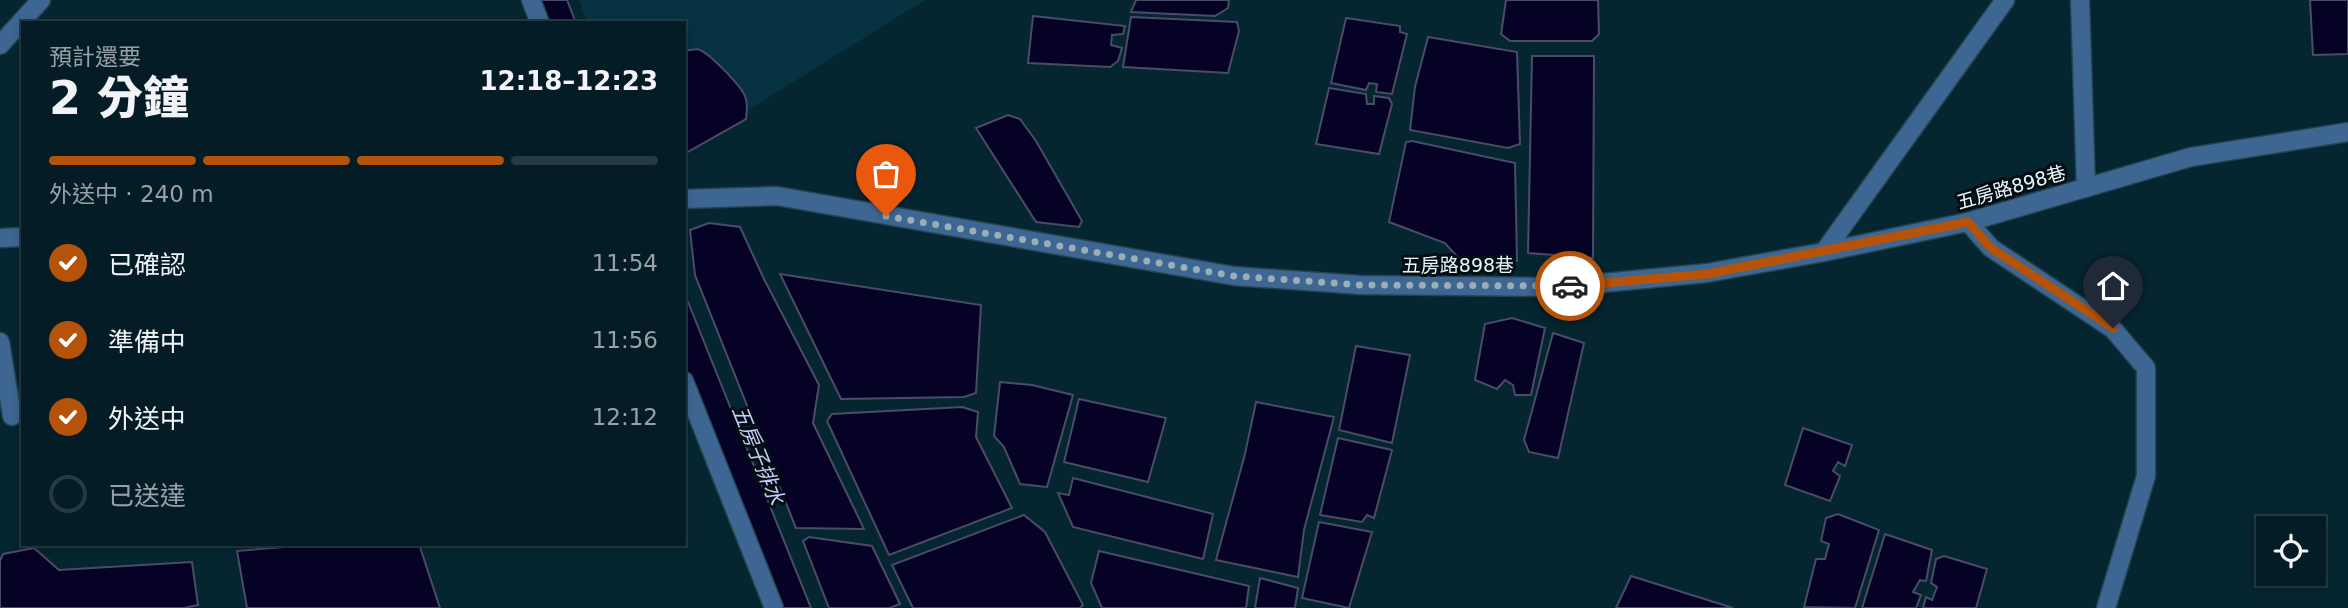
<!DOCTYPE html>
<html lang="zh-TW">
<head>
<meta charset="utf-8">
<style>
  body { margin:0; font-family:"DejaVu Sans","Noto Sans TC",sans-serif; background:#0d252d; color:#f1f3f6; height:100vh; display:flex; flex-direction:column; font-size:26px; white-space:nowrap }
  * { box-sizing:border-box; margin:0 }
  p { font-size:23px; color:#97a1a7 }
  .icon { flex:none; width:38px; height:38px; fill:none; stroke:currentColor; stroke-width:2; stroke-linecap:round; stroke-linejoin:round }
  .map { position:relative; flex:1; overflow:hidden }
  .side { position:absolute; left:21px; top:21px; width:665px; height:525px; display:flex; flex-direction:column; background:#041c25; border-radius:0px; box-shadow:0 4px 10px #0003,0 0 0 2px #253a42 }
  .side>* { flex:none }
  .fabs { position:absolute; left:2256px; top:516px; display:grid; gap:14px }
  .fabs a { display:grid; place-items:center; width:70px; height:70px; border-radius:0px; background:#041c25; box-shadow:0 4px 10px #0003,0 0 0 2px #253a42; font-size:35px }
  .pin { position:absolute; display:grid; place-items:center; width:60px; height:60px; color:#fff; margin:-72px -30px; border-radius:50% 50% 50% 0; rotate:-45deg; box-shadow:0 0 7px #0007 }
  .pin .icon { rotate:45deg }
  .courier { position:absolute; display:grid; place-items:center; width:70px; height:70px; margin:-35px; border:5px solid #b45309; border-radius:50%; background:#fff; color:#222; box-shadow:0 2px 9px #0007 }
  .overview em { font-style:normal; font-weight:800 }
  .overview div { display:flex; flex-direction:column-reverse }
  .overview { display:flex; align-items:center; justify-content:space-between; height:119px; padding:0 28px }
  h1 { font-size:46px; font-weight:800; line-height:52px }
  .bar { display:grid; grid-template-columns:repeat(4,1fr); gap:10px 7px; align-content:center; height:84px; padding:0 28px }
  .bar i { height:9px; border-radius:5px; background:#253a42 }
  .bar .current { background:#b45309 }
  .bar p { grid-column:span 4 }
  ol { padding:0 28px; list-style:none }
  li { display:flex; align-items:center; gap:21px; height:77px }
  li p { margin-inline-start:auto }
  li .icon { padding:7px; border-radius:50%; background:#b45309; color:#fff; stroke-width:4 }
  li:last-child { color:#97a1a7 }
  li i { width:38px; height:38px; border:4px solid #253a42; border-radius:50% }
  .map>svg:first-child { display:block }
  .built { fill:#073241 }
  .water { fill:#050226; stroke:#4a4c67; stroke-width:2 }
  .lines { fill:none; stroke-linecap:round; stroke-linejoin:round }
  .minor-casing { stroke:#25434e; stroke-width:21 }
  .minor { stroke:#3e6692; stroke-width:18 }
  .done { stroke:#9aaeb6; stroke-width:7; stroke-dasharray:0 12.6 }
  .route { stroke:#b45309; stroke-width:9 }
  .labels { text-anchor:middle; dominant-baseline:central; stroke-width:6; stroke-linejoin:round; paint-order:stroke }
  .street-label { font-size:19px; fill:#eaf8fe; stroke:#030d12 }
  .water-label { font-size:21px; font-style:italic; fill:#c5ccf9; stroke:#030d12 }
</style>
</head>
<body>
<div class="map">
<svg width="2348" height="608" viewBox="0 0 2348 608">
  <rect width="100%" height="100%" fill="#052531"/>
  <!-- built -->
  <polygon class="built" points="579,0 925,0 684,150 684,23 588,23"/>
  <!-- water -->
  <g class="water">
    <polygon points="534,0 567,0 576,23 544,23"/>
    <polygon points="1136,0 1229,0 1228,8 1215,16 1131,12"/>
    <polygon points="1506,0 1598,0 1599,34 1592,41 1510,41 1501,34"/>
    <polygon points="2310,0 2348,0 2348,54 2313,55"/>
    <polygon points="1033,16 1125,26 1123,34 1112,35 1111,45 1122,48 1118,61 1110,67 1028,63"/>
    <polygon points="1131,17 1237,22 1239,31 1228,73 1123,67"/>
    <polygon points="1346,18 1400,26 1400,32 1407,34 1392,94 1376,92 1377,84 1369,83 1366,90 1331,83"/>
    <polygon points="1428,37 1517,52 1520,144 1508,148 1410,130 1415,87"/>
    <path d="M697,49C708,51 740,85 745,96C748,104 747,112 746,119L684,154V51Z"/>
    <polygon points="1532,56 1594,56 1593,258 1528,253"/>
    <polygon points="1329,88 1366,94 1367,104 1374,104 1374,96 1389,98 1392,104 1379,154 1316,144"/>
    <polygon points="1008,115 1020,119 1036,141 1082,221 1079,227 1036,222 976,128"/>
    <polygon points="1412,141 1515,163 1517,261 1461,261 1445,243 1389,222 1406,142"/>
    <polygon points="709,223 740,227 764,279 819,385 813,423 864,529 796,528 695,275 690,230"/>
    <polygon points="780,274 981,305 976,393 964,397 841,399"/>
    <polygon points="684,292 811,608 779,608 684,372"/>
    <polygon points="1512,318 1545,328 1531,395 1515,395 1513,385 1505,380 1497,389 1475,380 1485,324"/>
    <polygon points="1553,333 1584,343 1558,458 1529,452 1524,440"/>
    <polygon points="1356,346 1410,355 1392,443 1339,430"/>
    <polygon points="1000,382 1032,385 1073,395 1047,487 1020,484 1004,447 994,436"/>
    <polygon points="1079,399 1166,418 1148,482 1064,462"/>
    <polygon points="1256,402 1334,417 1304,530 1298,577 1216,560 1245,454"/>
    <polygon points="962,407 978,412 976,437 1012,508 889,555 827,421 832,414"/>
    <polygon points="1803,428 1852,445 1845,466 1838,462 1833,471 1840,476 1830,501 1785,485"/>
    <polygon points="1338,438 1392,450 1374,518 1367,515 1362,522 1320,515"/>
    <polygon points="1073,478 1213,514 1203,559 1073,527 1058,493 1069,495"/>
    <polygon points="1838,514 1879,530 1855,608 1804,607 1816,559 1825,559 1829,544 1821,541 1826,518"/>
    <polygon points="1024,515 1045,532 1083,605 1080,608 913,608 892,565"/>
    <polygon points="1319,522 1372,532 1349,608 1302,598"/>
    <polygon points="1885,534 1932,550 1926,581 1920,580 1913,592 1921,595 1916,608 1862,608"/>
    <polygon points="809,537 872,546 900,604 890,608 829,608 803,541"/>
    <polygon points="321,544 419,544 440,608 247,608 237,551"/>
    <polygon points="34,548 59,570 192,562 198,605 184,608 0,608 0,561 3,554"/>
    <polygon points="1099,551 1249,586 1246,608 1102,608 1091,583"/>
    <polygon points="1944,556 1987,569 1976,608 1923,608 1926,597 1932,600 1937,587 1931,583 1936,559"/>
    <polygon points="1631,576 1733,608 1616,608"/>
    <polygon points="1260,578 1298,588 1295,608 1255,608"/>
  </g>
  <g class="lines">
    <!-- minor casing -->
    <g class="minor-casing">
      <g id="minor">
        <polyline points="531,0 540,23"/>
        <polyline points="2080,0 2086,188"/>
        <polyline points="0,45 41,0"/>
        <polyline points="684,199 777,196 1234,276 1361,285 1561,287 1707,273 1824,252 1968,222 2191,157 2348,132"/>
        <polyline points="1968,222 1991,248 2113,329 2146,368 2146,476 2106,608"/>
        <polyline points="0,238 23,237"/>
        <polyline points="1824,252 2005,0"/>
        <polyline points="0,342 12,416"/>
        <polyline points="684,381 774,608"/>
      </g>
    </g>
    <!-- minor -->
    <use href="#minor" class="minor"/>
  </g>
  <g class="lines">
    <!-- done -->
    <polyline class="done" points="886,216 1234,276 1361,285 1570,286"/>
    <!-- route -->
    <polyline class="route" points="1570,286 1707,274 1968,222 1991,248 2113,328"/>
  </g>
  <g class="labels">
    <!-- street labels -->
    <g class="street-label">
      <text transform="translate(2011 187) rotate(-16)">五房路898巷</text>
      <text x="1458" y="265">五房路898巷</text>
    </g>
    <!-- water labels -->
    <g class="water-label">
      <text transform="translate(758 455) rotate(68)">五房子排水</text>
    </g>
  </g>
</svg>
<div class="fabs">
<a><svg class="icon" aria-label="locate" viewBox="0 0 24 24"><circle cx="12" cy="12" r="6"/><path d="M12 2v4M12 18v4M2 12h4M18 12h4"/></svg></a>
</div>
<div class="pin" style="left:886px;top:216px;background:#ea580c"><svg class="icon" aria-label="bag" viewBox="0 0 24 24"><path d="M5 8h14l-1 12H6zM9 8a3 3 0 0 1 6 0"/></svg></div>
<div class="pin" style="left:2113px;top:328px;background:#1f2937"><svg class="icon" aria-label="home" viewBox="0 0 24 24"><path d="M3 11l9-7 9 7M6 9v11h12V9"/></svg></div>
<div class="courier" style="left:1570px;top:286px"><svg class="icon" aria-label="car" viewBox="0 0 24 24"><path d="M5 17H2v-5l4-1 3-4h7l3 4 3 1v5h-3M9 17h6M6 11h13"/><circle cx="7" cy="17" r="2"/><circle cx="17" cy="17" r="2"/></svg></div>
<section class="side">
<div class="overview"><div><h1>2 分鐘</h1><p>預計還要</p></div><em>12:18–12:23</em></div>
<div class="bar"><i class="current"></i><i class="current"></i><i class="current"></i><i></i><p>外送中 · 240 m</p></div>
<ol>
<li><svg class="icon" aria-label="check" viewBox="0 0 24 24"><path d="M5 12l5 5 9-10"/></svg>已確認<p>11:54</p></li>
<li><svg class="icon" aria-label="check" viewBox="0 0 24 24"><path d="M5 12l5 5 9-10"/></svg>準備中<p>11:56</p></li>
<li><svg class="icon" aria-label="check" viewBox="0 0 24 24"><path d="M5 12l5 5 9-10"/></svg>外送中<p>12:12</p></li>
<li><i></i>已送達</li>
</ol>
</section>
</div>
</body>
</html>
